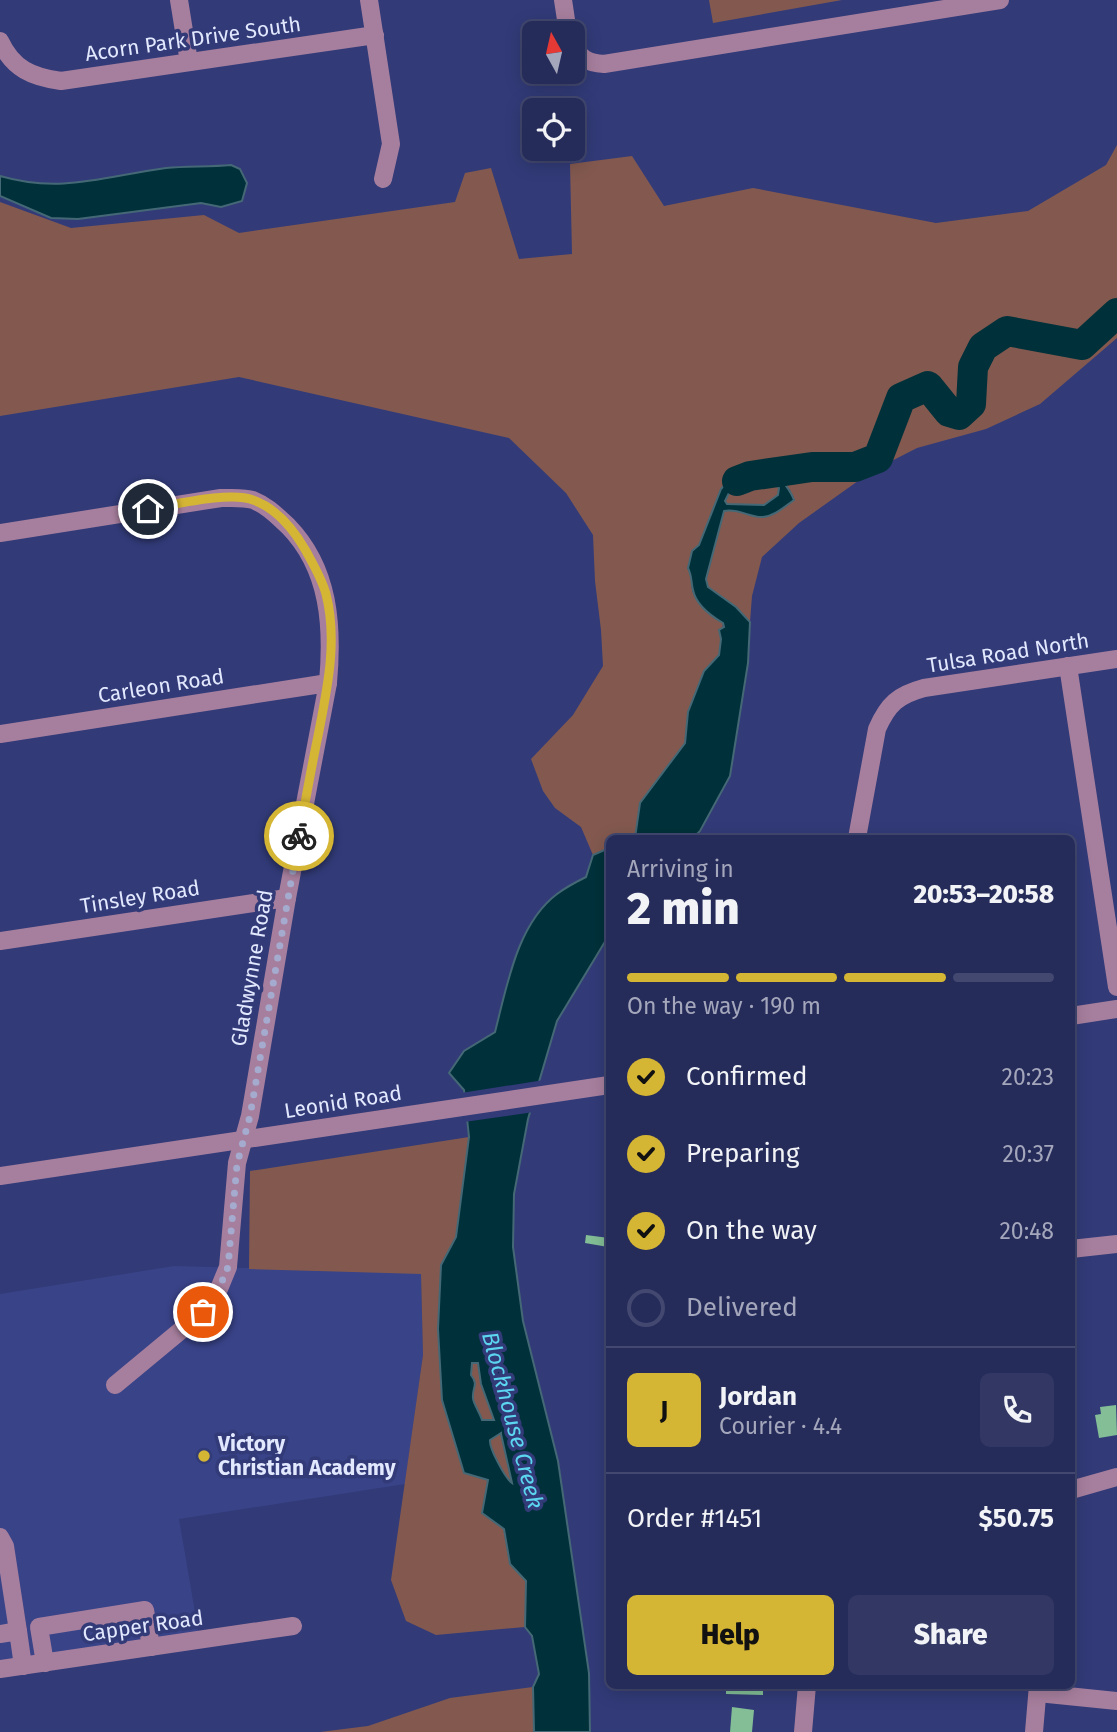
<!DOCTYPE html>
<html lang="en">
<head>
<meta charset="utf-8">
<style>
  body { margin:0; font-family:"Fira Sans",sans-serif; background:#323863; color:#f1f3f6; height:100vh; display:flex; flex-direction:column; font-size:26px; white-space:nowrap }
  * { box-sizing:border-box; margin:0 }
  p { font-size:23px; color:#a4a7bb }
  .icon { flex:none; width:38px; height:38px; fill:none; stroke:currentColor; stroke-width:2; stroke-linecap:round; stroke-linejoin:round }
  .map { position:relative; flex:1; overflow:hidden }
  .side { position:absolute; left:606px; top:835px; width:469px; height:854px; display:flex; flex-direction:column; background:#262c5a; border-radius:10px; box-shadow:0 4px 18px #0003,0 0 0 2px #424870 }
  .side>* { flex:none }
  .needle { width:46px; rotate:352deg }
  .buttons { position:absolute; left:522px; top:21px; display:grid; gap:14px }
  .buttons a { display:grid; place-items:center; width:63px; height:63px; border-radius:10px; background:#262c5a; box-shadow:0 4px 18px #0003,0 0 0 2px #424870; font-size:35px }
  .pin { position:absolute; display:grid; place-items:center; width:60px; height:60px; color:#fff; margin:-30px; border:4px solid #fff; border-radius:50%; box-shadow:0 2px 7px #0007 }
  .courier { position:absolute; display:grid; place-items:center; width:70px; height:70px; margin:-35px; border:5px solid #d5b534; border-radius:50%; background:#fff; color:#222; box-shadow:0 2px 9px #0007 }
  .summary em { font-style:normal; font-weight:800 }
  .summary div { display:flex; flex-direction:column-reverse }
  .summary { display:flex; align-items:center; justify-content:space-between; height:119px; padding:0 21px }
  h1 { font-size:46px; font-weight:800; line-height:52px }
  .bar { display:grid; grid-template-columns:repeat(4,1fr); gap:10px 7px; align-content:center; height:84px; padding:0 21px }
  .bar i { height:9px; border-radius:5px; background:#424870 }
  .bar .on { background:#d5b534 }
  .bar p { grid-column:span 4 }
  .line { display:flex; align-items:center; gap:18px; padding:0 21px; border-top:2px solid #424870 }
  .line div { flex:1 }
  .round { display:grid; place-items:center; flex:none; width:74px; height:74px; border-radius:10px; background:#323863 }
  ol { padding:0 21px; list-style:none }
  li { display:flex; align-items:center; gap:21px; height:77px }
  li p { margin-inline-start:auto }
  li .icon { padding:7px; border-radius:50%; background:#d5b534; color:#111; stroke-width:4 }
  li:last-child { color:#a4a7bb }
  li i { width:38px; height:38px; border:4px solid #424870; border-radius:50% }
  .primary-button { display:flex; gap:14px; margin-top:auto; padding:14px 21px }
  .primary-button a { flex:1; height:80px; border-radius:10px; background:#d5b534; color:#111; font-size:28px; font-weight:800; line-height:80px; text-align:center }
  .primary-button a+a { background:#323863; color:#f1f3f6 }
  .map>svg:first-child { display:block }
  .built { fill:#394388 }
  .green { fill:#83594f }
  .water { fill:#00313a; stroke:#446875; stroke-width:2; fill-rule:evenodd }
  .pier { fill:#323b78 }
  .lines { fill:none; stroke-linecap:round; stroke-linejoin:round }
  .river { stroke:#00313a; stroke-width:30 }
  .building { fill:#83be96 }
  .minor { stroke:#a77f9e; stroke-width:18 }
  .done { stroke:#a4abcf; stroke-width:7; stroke-dasharray:0 12.6 }
  .route { stroke:#d5b534; stroke-width:9 }
  .poi-dot { fill:#d5b534; stroke:#323b78; stroke-width:2.5 }
  .labels { text-anchor:middle; dominant-baseline:central; stroke-width:7; stroke-linejoin:round; paint-order:stroke }
  .street-label { font-size:21px; fill:#e2e8fe; stroke:#323b78 }
  .poi-label { font-size:21px; font-weight:bold; fill:#e2e8fe; stroke:#323b78; text-anchor:start }
  .water-label { font-size:23px; font-style:italic; fill:#5bd5f0; stroke:#323b78 }
</style>
</head>
<body>
<div class="map">
<svg width="1117" height="1732" viewBox="0 0 1117 1732">
  <rect width="100%" height="100%" fill="#323b78"/>
  <!-- built -->
  <polygon class="built" points="174,1266 421,1273 423,1355 405,1484 179,1519 201,1647 0,1676 0,1294"/>
  <!-- green -->
  <g class="green">
    <polygon points="709,0 842,0 713,23"/>
    <path d="M1117,145V338L1040,404L986,429L917,448L872,471L799,523L762,557L752,596L750,622L736,607L708,587L706,579L724,511L733,509L762,517L791,491L778,479L773,470L721,489C712,511 685,571 693,593C698,606 711,617 723,623L719,655L704,671L688,712L685,743L640,803L636,838H609V848L593,855L581,827L555,808L543,791L531,759L573,715L603,666L601,630L595,581L593,535L566,493L509,438L239,377L0,416V202L71,228L204,215L239,233L455,202L465,173L491,168L519,259L572,254L570,164L632,156L664,206L753,188L936,223L1028,211L1106,165Z"/>
    <polygon points="771,480 779,488 778,495 764,505 727,504 725,500 729,493 735,489 742,493 744,484 748,481"/>
    <polygon points="469,1137 456,1237 441,1265 438,1329 442,1400 464,1473 488,1480 504,1529 510,1564 526,1581 525,1627 436,1635 406,1621 391,1580 423,1355 421,1274 249,1269 250,1171"/>
    <path d="M472,1363H478L481,1384L494,1420L482,1421C480,1413 473,1404 473,1398C471,1387 479,1386 471,1375Z"/>
    <path d="M501,1433L512,1484C505,1478 489,1449 490,1440Z"/>
    <polygon points="533,1687 534,1732 320,1732 368,1726 450,1698"/>
  </g>
  <!-- water -->
  <g class="water">
    <path d="M231,165L240,169L247,183L242,201L221,207L201,203L78,219L51,218L0,196V176C61,194 106,176 166,168C187,166 209,167 231,165Z"/>
    <path d="M762,463C774,471 789,486 794,500C785,506 775,516 763,517C750,518 739,508 724,511L706,579L708,587L736,607L750,622L748,663L730,776L700,831L693,838H635L640,803L685,743L688,712L704,671L719,655L721,639L719,630L724,627L723,623C711,616 696,605 693,590C691,582 692,576 688,568L692,551L699,545L721,489L730,479ZM771,480L779,488L778,495L764,505L727,504L725,501L729,493L735,489L742,493L748,492L744,485L748,481H757L760,484Z"/>
    <path d="M609,848V935L557,1021L528,1119L514,1194L513,1247L523,1321L558,1461L589,1673L590,1732H534L533,1687L539,1674L532,1636L525,1627L526,1581L510,1564L504,1529L482,1513L488,1480L464,1473L442,1400L438,1329L441,1265L456,1237L469,1137L464,1090L449,1073L464,1051L495,1032C507,986 517,924 557,894C566,887 576,882 586,877L593,855ZM472,1363H478L481,1384L494,1420H482C480,1413 473,1403 473,1398C472,1387 479,1385 471,1375ZM501,1433V1434L512,1483C505,1478 489,1448 490,1440Z"/>
  </g>
  <!-- pier -->
  <polygon class="pier" points="544,1080 534,1112 464,1122 461,1093"/>
  <g class="lines">
    <!-- river -->
    <polyline class="river" points="737,481 750,476 812,467 855,467 878,458 901,398 928,386 949,412 959,415 971,404 973,367 983,347 1007,331 1082,345 1117,313"/>
  </g>
  <!-- building -->
  <g class="building">
    <polygon points="586,1235 609,1238 608,1247 585,1243"/>
    <polygon points="1116,1405 1117,1435 1099,1438 1095,1415 1101,1414 1100,1407"/>
    <polygon points="726,1685 763,1685 763,1695 726,1694"/>
    <polygon points="732,1707 754,1710 752,1732 730,1732"/>
  </g>
  <g class="lines">
    <!-- minor -->
    <g class="minor">
      <polyline points="179,0 189,62"/>
      <polyline points="369,0 391,144 383,179"/>
      <polyline points="563,0 568,33"/>
      <path d="M0,41C13,69 32,77 61,81L375,35"/>
      <path d="M572,44C580,58 587,63 604,64L1000,0"/>
      <path d="M0,533L221,498C231,498 244,497 253,500C268,506 277,516 288,526C330,569 333,627 328,683L287,898L250,1116L237,1163L228,1267L216,1296L203,1312L115,1385"/>
      <polyline points="1068,666 1117,987"/>
      <polyline points="0,734 328,683"/>
      <path d="M857,838L877,729C888,704 898,695 924,688L1117,659"/>
      <polyline points="0,941 287,898"/>
      <polyline points="1071,1016 1117,1009"/>
      <polyline points="0,1176 609,1085"/>
      <polyline points="1071,1249 1117,1244"/>
      <polyline points="1071,1490 1117,1477"/>
      <polyline points="0,1537 5,1546 18,1631"/>
      <polyline points="0,1634 18,1631 23,1666"/>
      <polyline points="45,1663 39,1627 145,1610 151,1647"/>
      <polyline points="0,1669 293,1626"/>
      <polyline points="1038,1693 1117,1701"/>
      <polyline points="803,1732 807,1685"/>
      <polyline points="1034,1732 1038,1685"/>
    </g>
  </g>
  <g class="lines">
    <!-- done -->
    <polyline class="done" points="203,1312 216,1296 228,1267 237,1164 250,1116 299,836"/>
    <!-- route -->
    <path class="route" d="M148,509C174,505 229,491 253,500C276,508 294,530 306,551C313,564 322,579 326,594C338,641 327,690 318,736C311,769 305,803 299,836"/>
  </g>
  <!-- markers -->
  <circle class="poi-dot" cx="204" cy="1456" r="7"/>
  <g class="labels">
    <!-- street labels -->
    <g class="street-label">
      <text transform="translate(193 39) rotate(-8)">Acorn Park Drive South</text>
      <text transform="translate(1008 653) rotate(-9)">Tulsa Road North</text>
      <text transform="translate(161 686) rotate(-9)">Carleon Road</text>
      <text transform="translate(140 897) rotate(-9)">Tinsley Road</text>
      <text transform="translate(252 968) rotate(-80)">Gladwynne Road</text>
      <text transform="translate(343 1102) rotate(-9)">Leonid Road</text>
      <text transform="translate(143 1626) rotate(-8)">Capper Road</text>
    </g>
    <!-- poi labels -->
    <g class="poi-label">
      <text x="218" y="1444">Victory<tspan x="218" dy="24">Christian Academy</tspan></text>
    </g>
    <!-- water labels -->
    <g class="water-label">
      <text transform="translate(513 1420) rotate(75)">Blockhouse Creek</text>
    </g>
  </g>
</svg>
<div class="buttons">
<a><svg class="needle" viewBox="-14 -14 28 28"><path d="M0-13l5 13h-10z" fill="#e53935"/><path d="M0 13l5-13h-10z" fill="#a4a7bb"/></svg></a>
<a><svg class="icon" aria-label="locate" viewBox="0 0 24 24"><circle cx="12" cy="12" r="6"/><path d="M12 2v4M12 18v4M2 12h4M18 12h4"/></svg></a>
</div>
<div class="pin" style="left:203px;top:1312px;background:#ea580c"><svg class="icon" aria-label="bag" viewBox="0 0 24 24"><path d="M5 8h14l-1 12H6zM9 8a3 3 0 0 1 6 0"/></svg></div>
<div class="pin" style="left:148px;top:509px;background:#1f2937"><svg class="icon" aria-label="home" viewBox="0 0 24 24"><path d="M3 11l9-7 9 7M6 9v11h12V9"/></svg></div>
<div class="courier" style="left:299px;top:836px"><svg class="icon" aria-label="bike" viewBox="0 0 24 24"><circle cx="6" cy="16" r="4"/><circle cx="18" cy="16" r="4"/><path d="M6 16l4-8h5l3 8M10 8l3 8H6M13 5h3"/></svg></div>
<section class="side">
<div class="summary"><div><h1>2 min</h1><p>Arriving in</p></div><em>20:53–20:58</em></div>
<div class="bar"><i class="on"></i><i class="on"></i><i class="on"></i><i></i><p>On the way · 190 m</p></div>
<ol>
<li><svg class="icon" aria-label="check" viewBox="0 0 24 24"><path d="M5 12l5 5 9-10"/></svg>Confirmed<p>20:23</p></li>
<li><svg class="icon" aria-label="check" viewBox="0 0 24 24"><path d="M5 12l5 5 9-10"/></svg>Preparing<p>20:37</p></li>
<li><svg class="icon" aria-label="check" viewBox="0 0 24 24"><path d="M5 12l5 5 9-10"/></svg>On the way<p>20:48</p></li>
<li><i></i>Delivered</li>
</ol>
<div class="line" style="height:126px"><b class="round" style="background:#d5b534;color:#111">J</b><div><b>Jordan</b><p>Courier · 4.4</p></div><a class="round"><svg class="icon" aria-label="phone" viewBox="0 0 24 24"><path d="M5 4h4l2 5-3 2q2 4 5 5l2-3 5 2v4C11 20 4 13 5 4z"/></svg></a></div>
<div class="line" style="height:91px"><div>Order #1451</div><b>$50.75</b></div>
<div class="primary-button"><a>Help</a><a>Share</a></div>
</section>
</div>
</body>
</html>
